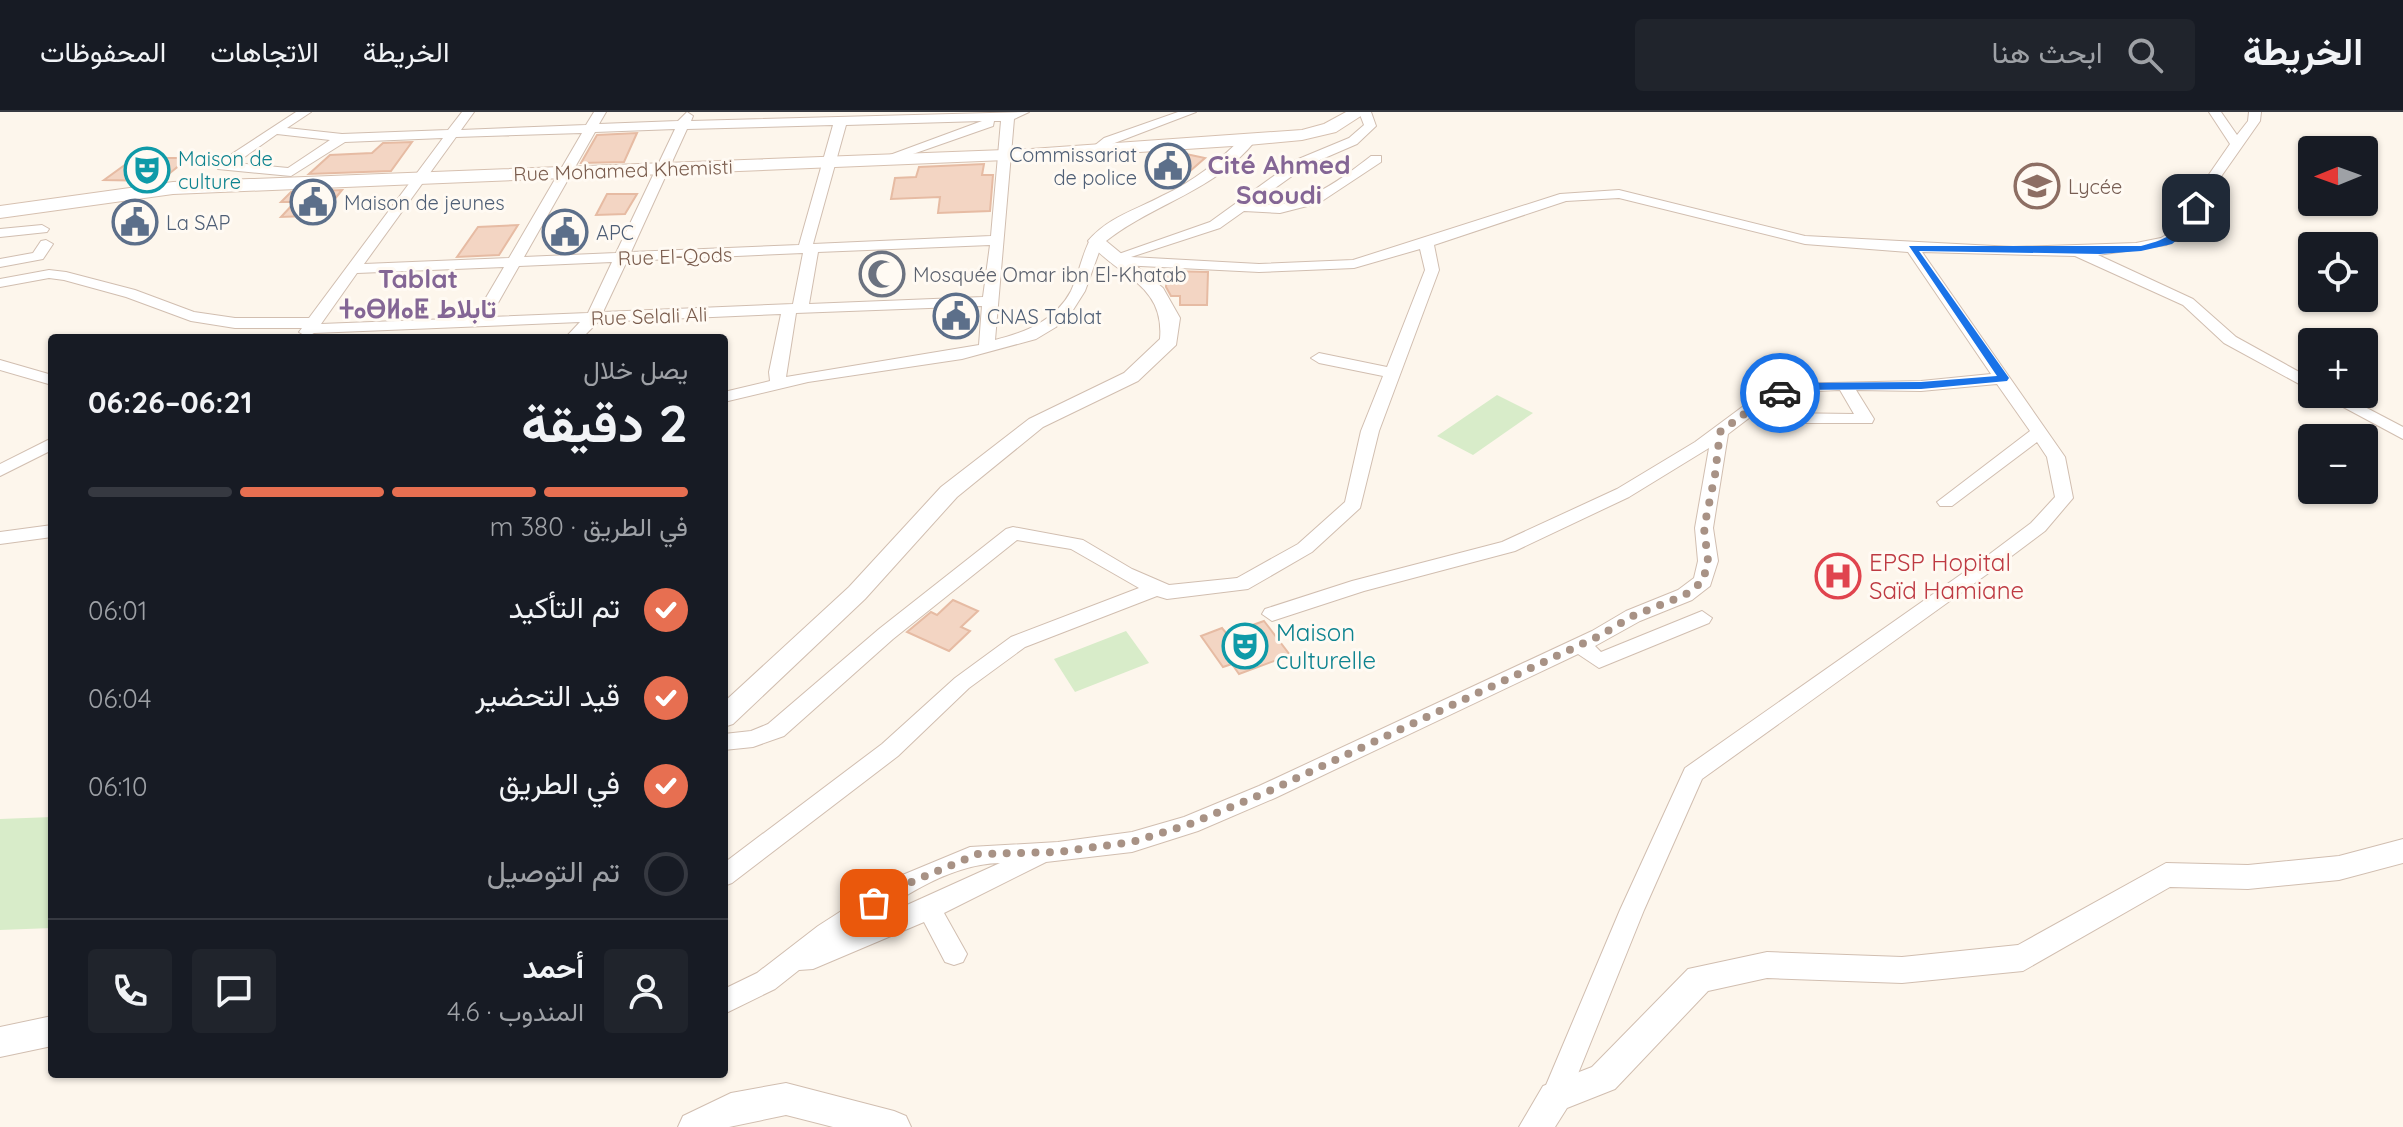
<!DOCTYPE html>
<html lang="ar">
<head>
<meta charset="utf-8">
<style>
  body { margin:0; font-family:Quicksand,Vazirmatn,"Noto Sans Tifinagh",sans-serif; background:#20242c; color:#f1f3f6; direction:rtl; height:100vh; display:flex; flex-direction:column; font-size:30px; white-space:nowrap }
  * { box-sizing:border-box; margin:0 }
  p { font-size:26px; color:#9ea1a6 }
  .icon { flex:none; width:44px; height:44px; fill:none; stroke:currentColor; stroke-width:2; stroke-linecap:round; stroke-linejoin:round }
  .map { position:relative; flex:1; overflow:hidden; direction:ltr }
  .sheet { position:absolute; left:48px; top:222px; width:680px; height:744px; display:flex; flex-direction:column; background:#171b24; border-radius:8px; box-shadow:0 2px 6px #0004; direction:rtl }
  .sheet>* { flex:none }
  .needle { width:52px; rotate:269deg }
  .controls { position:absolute; left:2298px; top:24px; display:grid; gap:16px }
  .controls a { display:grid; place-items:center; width:80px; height:80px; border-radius:8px; background:#171b24; box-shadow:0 2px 6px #0004; font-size:40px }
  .pin { position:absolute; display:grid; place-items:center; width:68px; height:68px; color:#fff; margin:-34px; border-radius:16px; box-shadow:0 4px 12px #0006 }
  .courier { position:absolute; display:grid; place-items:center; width:80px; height:80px; margin:-40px; border:6px solid #1a73e8; border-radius:50%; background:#fff; color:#222; box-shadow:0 2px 10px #0007 }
  .overview em { font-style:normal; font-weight:700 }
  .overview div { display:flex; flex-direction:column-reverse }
  .overview { display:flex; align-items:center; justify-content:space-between; height:136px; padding:0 40px }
  h1 { font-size:52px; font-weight:700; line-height:60px }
  .bar { display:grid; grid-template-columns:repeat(4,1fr); gap:12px 8px; align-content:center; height:96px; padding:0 40px }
  .bar i { height:10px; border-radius:6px; background:#363941 }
  .bar .current { background:#e76f51 }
  .bar p { grid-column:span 4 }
  .line { display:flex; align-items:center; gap:20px; padding:0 40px; border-top:2px solid #363941 }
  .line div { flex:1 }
  .round { display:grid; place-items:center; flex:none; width:84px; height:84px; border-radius:8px; background:#20242c }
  ol { padding:0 40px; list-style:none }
  li { display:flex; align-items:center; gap:24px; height:88px }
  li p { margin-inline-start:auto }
  li .icon { padding:8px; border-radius:50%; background:#e76f51; color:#fff; stroke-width:4 }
  li:last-child { color:#9ea1a6 }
  li i { width:44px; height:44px; border:4px solid #363941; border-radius:50% }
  header { display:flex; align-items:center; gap:48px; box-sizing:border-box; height:112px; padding:0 40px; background:#171b24; border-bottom:2px solid #363941 }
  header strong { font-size:38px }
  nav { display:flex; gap:44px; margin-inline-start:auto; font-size:28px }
  .search { width:560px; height:72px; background:#20242c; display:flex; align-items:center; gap:20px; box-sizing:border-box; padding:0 28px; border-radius:8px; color:#9ea1a6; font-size:30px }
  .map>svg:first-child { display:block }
  .green { fill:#d8ecc9 }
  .building { fill:#f3d5c3; stroke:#e6bba3; stroke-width:2 }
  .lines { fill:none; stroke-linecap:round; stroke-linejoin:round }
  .minor-casing { stroke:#d1beb0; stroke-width:2 }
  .tertiary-casing { stroke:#d1beb0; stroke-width:2 }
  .secondary-casing { stroke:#d6c0b0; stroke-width:2 }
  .minor { fill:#fff; fill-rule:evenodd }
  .tertiary { fill:#fff; fill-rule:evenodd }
  .secondary { fill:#fff; fill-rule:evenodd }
  .route { fill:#1a73e8 }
  .done { stroke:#a89285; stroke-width:8; stroke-dasharray:0 14.4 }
  .labels { text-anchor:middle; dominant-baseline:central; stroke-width:6; stroke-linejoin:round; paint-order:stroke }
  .far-service-label { font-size:20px; fill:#4e5e75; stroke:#fffaf3; text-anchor:start }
  .far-culture-label { font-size:20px; fill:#0d838f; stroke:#fffaf3; text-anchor:start }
  .far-street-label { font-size:20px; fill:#7a5c4d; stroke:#fffaf3 }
  .far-education-label { font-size:20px; fill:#785e54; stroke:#fffaf3; text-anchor:start }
  .far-worship-label { font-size:20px; fill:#5b616d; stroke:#fffaf3; text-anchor:start }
  .health-label { font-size:24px; fill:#be3a42; stroke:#fffaf3; text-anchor:start }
  .culture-label { font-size:24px; fill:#0d838f; stroke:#fffaf3; text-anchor:start }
  .far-district-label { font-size:26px; font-weight:bold; fill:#846695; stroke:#fffaf3 }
</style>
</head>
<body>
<header>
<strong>الخريطة</strong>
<div class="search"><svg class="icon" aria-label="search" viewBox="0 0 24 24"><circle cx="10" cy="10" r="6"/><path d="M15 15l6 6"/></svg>ابحث هنا</div>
<nav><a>الخريطة</a><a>الاتجاهات</a><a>المحفوظات</a></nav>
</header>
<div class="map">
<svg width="2403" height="1015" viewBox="0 0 2403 1015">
  <rect width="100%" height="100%" fill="#fdf6ec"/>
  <!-- green -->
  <g class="green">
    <polygon points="1497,283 1533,301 1473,343 1437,324"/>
    <polygon points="1126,519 1149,551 1075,580 1054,547"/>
    <polygon points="52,705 52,816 0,818 0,707"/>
  </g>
  <!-- building -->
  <g class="building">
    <polygon points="637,21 624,50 581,51 597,23"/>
    <polygon points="412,30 391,59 309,62 330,43 372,41 383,31"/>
    <polygon points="1186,42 1205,46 1181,67 1162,63"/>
    <polygon points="142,46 177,46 186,48 160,69 104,68 129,50"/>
    <polygon points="984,52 982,63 993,63 990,99 938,101 940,85 891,87 895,66 916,65 919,55"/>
    <polygon points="342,78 325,99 311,100 307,104 281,105 295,90 281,90 291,80"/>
    <polygon points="607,82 637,82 625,102 596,103"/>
    <polygon points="518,113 499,143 457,145 478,115"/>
    <polygon points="1167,159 1208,160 1207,193 1180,193 1180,184 1171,184 1166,175"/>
    <polygon points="953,488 978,499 961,515 970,519 949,539 907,520 931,500 937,503"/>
    <polygon points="1264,509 1290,543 1239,562 1232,552 1223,555 1201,524 1222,516 1227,522"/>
  </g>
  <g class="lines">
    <!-- minor casing -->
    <g class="minor-casing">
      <g id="minor">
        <path d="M296,0H311L287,16L342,22L448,18L462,0H474L461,18L586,13L594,0H606L599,12L678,9L687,0L693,4L691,9L1029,0L1014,7L995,228C1026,220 1055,209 1071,179C1079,162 1082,142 1091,126H1101L1103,129L1085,179L1073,198L1056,215L1036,227L962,247L808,270L724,290V280L770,269L769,260L781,202L598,210L582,226H565L580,210L314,221L307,225L299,220L302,216H235L191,209L126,185L64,168L49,166L0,175V167L49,158L66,160L135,178L194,200L235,206H309L443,26L345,30L291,64L218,57V51ZM982,9L879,47L890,50L993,14L994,9H1001L991,124L813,132L846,13ZM833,13L799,133L631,140L687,17ZM675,17L616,141L524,145L595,20ZM582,21L509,146L364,152L456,25ZM277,22L330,28L288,56L236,51ZM990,133L983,185L809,192L818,140ZM803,141L793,192L603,200L627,149ZM612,150L588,201L490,205L519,154ZM504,155L474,206L321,212L357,161ZM982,194L979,233L786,265L796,201Z"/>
        <polygon points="1178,0 1196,0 1112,32 1099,41 1089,38 1104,26"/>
        <path d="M1359,0H1371L1376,14L1357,32L1306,54L1253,92C1300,99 1336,71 1371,44H1381V50L1319,91L1280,101L1244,99L1220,116L1131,145L1259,152L1353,148L1560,82L1619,78L1805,124L2013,135L2136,131L2161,126L2179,115L2201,74L2230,32L2209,0H2221L2237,23L2248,9L2249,0H2261L2260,9L2220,66L2189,121L2166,133L2098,143L2193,187L2236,225L2312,267V279L2224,231L2183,193L2075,144L1922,140L2065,345L2073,386L2045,419L1997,455L1702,667L1644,798L1565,994L1555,998L1545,994L1541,985L1620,798L1685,656L1983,447L2031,411L2055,385L2047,345L2037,330L1952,394H1940L1937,390L2030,319L1997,272L1921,279L1856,278L1874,307L1872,311H1763L1753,303L1728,322L1713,416L1718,449L1710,474L1692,488L1640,509L1595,534L1601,540L1702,499L1712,506L1709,511L1599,556L1578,542L1275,686L1198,719L1132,740L1046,750L944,801L967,842L963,850L954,853L945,850L924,810L813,857L799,858L775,877L724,902V877L757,861L818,814L888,769L970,735L1058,730L1132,720L1184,705L1259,674L1592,519L1626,499L1678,478L1694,466L1698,449L1695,416L1709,336L1629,385L1515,439L1364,479L1272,509L1262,502L1265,497L1352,469L1502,430L1617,377L1695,330L1749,290L1784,272L1921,269L1991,262L1908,140L1805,132L1619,86L1566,89L1434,133L1439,158L1379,319L1360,396L1312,440L1248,477L1167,487L1157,484L1025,535L969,576L898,644L732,771L724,774V751L882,632L955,566L1011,525L1139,476L1071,437L1017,428L893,527L784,624L753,635L724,638V622L751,619L768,612L879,517L1006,417L1013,415L1083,428L1132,457L1169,473L1237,466L1298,432L1345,390L1361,319L1383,264L1319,251L1311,246L1319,241L1387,255L1425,158L1420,137L1354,156L1259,160L1121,153L1116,152L1113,144L1210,110L1296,48L1349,26L1364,13ZM1840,278L1854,302L1768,301L1764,296L1793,280ZM1000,751L856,816C898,788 948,752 1000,751Z"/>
        <polygon points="42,113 49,117 47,120 0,125 0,117"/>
        <polygon points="46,128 53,132 43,147 0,155 0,147 33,141 41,129"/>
        <polygon points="0,248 52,263 52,273 0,258"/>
        <polygon points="2319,282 2340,282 2403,315 2403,327"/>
        <polygon points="52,326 52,338 0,364 0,352"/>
        <polygon points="52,413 52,425 0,432 0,420"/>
      </g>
    </g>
    <!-- tertiary casing -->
    <g class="tertiary-casing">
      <g id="tertiary">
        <path d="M1248,23L1256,28C1214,80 1156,90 1106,129L1163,176L1180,206L1176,233L1138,269L1043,315L957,385L865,487L733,612L724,615V590L849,475L941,375L1029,307L1124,261L1160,227C1165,171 1117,165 1088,129C1108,105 1136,98 1162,84C1194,69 1218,50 1243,25Z"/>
        <polygon points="2403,727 2403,751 2339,768 2248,777 2170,775 2023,859 1902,871 1767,866 1708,879 1615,977 1567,996 1555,1015 1519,1015 1543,974 1592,955 1688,857 1767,840 1902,845 2018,833 2166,751 2248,753 2339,744"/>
        <polygon points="52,904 52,934 0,945 0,915"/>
        <polygon points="786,971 894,999 906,1004 911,1015 833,1015 786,1003 729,1015 678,1015 683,1004 731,981"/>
      </g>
    </g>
    <!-- secondary casing -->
    <g class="secondary-casing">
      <polygon id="secondary" points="1346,0 1367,0 1336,20 1302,28 1248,33 1031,47 173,82 0,106 0,94 173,70 1031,37 1302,18 1324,12"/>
    </g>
    <!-- minor -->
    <use href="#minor" class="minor"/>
    <!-- tertiary -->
    <use href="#tertiary" class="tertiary"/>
    <!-- secondary -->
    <use href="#secondary" class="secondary"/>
  </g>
  <!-- route -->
  <path class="route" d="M2193,94L2200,96L2187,120L2172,132L2141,139L2100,142L1919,139L2009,266L2007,269L1921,277L1792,278L1780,284L1774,281L1790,271L1921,270L1997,264L1909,134H2141C2172,126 2176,121 2193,94Z"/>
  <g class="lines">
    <!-- done -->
    <polyline class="done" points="874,791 897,776 978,742 1058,740 1132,730 1190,712 1267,680 1599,524 1633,504 1685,483 1703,469 1708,449 1704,416 1715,363 1720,320 1755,294 1780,281"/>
  </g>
  <!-- icons -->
  <defs>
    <g id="civic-ring" transform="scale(2.3)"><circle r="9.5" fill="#fffaf3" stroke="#5c6f8a" stroke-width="1.5"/><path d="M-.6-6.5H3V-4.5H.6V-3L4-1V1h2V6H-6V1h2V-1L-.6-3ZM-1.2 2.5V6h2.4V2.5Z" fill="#5c6f8a"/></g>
    <g id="theatre-ring" transform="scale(2.3)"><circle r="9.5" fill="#fffaf3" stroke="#0f9aa8" stroke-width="1.5"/><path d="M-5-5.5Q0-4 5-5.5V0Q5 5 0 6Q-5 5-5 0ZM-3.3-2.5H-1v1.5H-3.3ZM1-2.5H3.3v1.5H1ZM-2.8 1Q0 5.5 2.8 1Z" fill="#0f9aa8"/></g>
    <g id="school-ring" transform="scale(2.3)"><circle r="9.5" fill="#fffaf3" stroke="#8d6e63" stroke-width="1.5"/><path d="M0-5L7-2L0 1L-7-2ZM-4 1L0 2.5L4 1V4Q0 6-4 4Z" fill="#8d6e63"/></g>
    <g id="mosque-ring" transform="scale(2.3)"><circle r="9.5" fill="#fffaf3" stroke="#6b7280" stroke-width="1.5"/><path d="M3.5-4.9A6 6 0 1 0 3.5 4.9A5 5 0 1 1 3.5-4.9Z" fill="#6b7280"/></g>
    <g id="hospital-ring" transform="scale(2.3)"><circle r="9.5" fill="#fffaf3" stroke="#e0444e" stroke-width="1.5"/><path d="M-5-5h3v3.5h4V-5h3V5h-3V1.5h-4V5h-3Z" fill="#e0444e"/></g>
  </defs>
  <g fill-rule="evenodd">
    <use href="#civic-ring" x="1168" y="54"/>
    <use href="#theatre-ring" x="147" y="58"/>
    <use href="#school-ring" x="2037" y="74"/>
    <use href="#civic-ring" x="313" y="90"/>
    <use href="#civic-ring" x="135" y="110"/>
    <use href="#civic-ring" x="565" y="120"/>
    <use href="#mosque-ring" x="882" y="162"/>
    <use href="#civic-ring" x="956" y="204"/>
    <use href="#hospital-ring" x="1838" y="464"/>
    <use href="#theatre-ring" x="1245" y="534"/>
  </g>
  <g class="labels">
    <!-- far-service labels -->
    <g class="far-service-label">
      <text x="1137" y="42" text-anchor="end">Commissariat<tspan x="1137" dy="23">de police</tspan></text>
      <text x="344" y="90">Maison de jeunes</text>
      <text x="166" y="110">La SAP</text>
      <text x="596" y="120">APC</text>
      <text x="987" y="204">CNAS Tablat</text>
    </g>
    <!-- far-culture labels -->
    <g class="far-culture-label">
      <text x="178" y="46">Maison de<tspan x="178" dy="23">culture</tspan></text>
    </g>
    <!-- far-street labels -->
    <g class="far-street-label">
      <text transform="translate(623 58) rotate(-2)">Rue Mohamed Khemisti</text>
      <text transform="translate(675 144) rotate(-2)">Rue El-Qods</text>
      <text transform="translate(649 204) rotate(-2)">Rue Selali Ali</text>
    </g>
    <!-- far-education labels -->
    <g class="far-education-label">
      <text x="2068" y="74">Lycée</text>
    </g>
    <!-- far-worship labels -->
    <g class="far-worship-label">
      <text x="913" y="162">Mosquée Omar ibn El-Khatab</text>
    </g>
    <!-- health labels -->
    <g class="health-label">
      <text x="1869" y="450">EPSP Hopital<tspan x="1869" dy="28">Saïd Hamiane</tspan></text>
    </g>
    <!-- culture labels -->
    <g class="culture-label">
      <text x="1276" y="520">Maison<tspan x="1276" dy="28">culturelle</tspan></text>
    </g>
    <!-- far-district labels -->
    <g class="far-district-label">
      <text x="1279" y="52">Cité Ahmed<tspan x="1279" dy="30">Saoudi</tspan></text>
      <text x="418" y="166">Tablat<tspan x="418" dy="30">ⵜⴰⴱⵍⴰⵟ تابلاط</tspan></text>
    </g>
  </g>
</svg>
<div class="controls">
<a><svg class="needle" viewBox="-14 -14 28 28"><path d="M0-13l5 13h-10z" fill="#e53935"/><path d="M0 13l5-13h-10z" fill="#9ea1a6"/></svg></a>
<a><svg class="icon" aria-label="locate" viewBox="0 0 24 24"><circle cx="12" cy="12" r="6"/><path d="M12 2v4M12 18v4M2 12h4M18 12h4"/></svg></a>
<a>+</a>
<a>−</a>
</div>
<div class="pin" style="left:874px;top:791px;background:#ea580c"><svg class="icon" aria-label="bag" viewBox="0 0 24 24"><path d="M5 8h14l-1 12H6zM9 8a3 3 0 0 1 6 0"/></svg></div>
<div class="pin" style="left:2196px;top:96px;background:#1f2937"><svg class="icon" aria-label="home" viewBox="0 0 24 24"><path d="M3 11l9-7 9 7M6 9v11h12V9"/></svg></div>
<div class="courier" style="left:1780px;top:281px"><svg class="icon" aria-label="car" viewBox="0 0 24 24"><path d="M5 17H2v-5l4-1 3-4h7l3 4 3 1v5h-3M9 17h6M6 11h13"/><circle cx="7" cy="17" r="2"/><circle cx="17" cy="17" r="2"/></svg></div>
<section class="sheet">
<div class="overview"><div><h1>2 دقيقة</h1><p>يصل خلال</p></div><em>06:21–06:26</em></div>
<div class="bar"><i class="current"></i><i class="current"></i><i class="current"></i><i></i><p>في الطريق · 380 m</p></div>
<ol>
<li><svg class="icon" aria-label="check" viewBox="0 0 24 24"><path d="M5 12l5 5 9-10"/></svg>تم التأكيد<p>06:01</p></li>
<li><svg class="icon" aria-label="check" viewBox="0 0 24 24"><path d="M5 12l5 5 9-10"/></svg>قيد التحضير<p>06:04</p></li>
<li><svg class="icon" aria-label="check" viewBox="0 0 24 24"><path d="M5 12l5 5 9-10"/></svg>في الطريق<p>06:10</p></li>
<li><i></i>تم التوصيل</li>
</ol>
<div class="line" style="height:144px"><a class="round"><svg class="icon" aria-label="person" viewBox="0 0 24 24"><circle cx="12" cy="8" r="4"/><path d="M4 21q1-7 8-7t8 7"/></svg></a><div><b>أحمد</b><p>المندوب · 4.6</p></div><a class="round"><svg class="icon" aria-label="chat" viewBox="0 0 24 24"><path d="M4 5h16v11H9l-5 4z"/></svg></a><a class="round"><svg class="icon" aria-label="phone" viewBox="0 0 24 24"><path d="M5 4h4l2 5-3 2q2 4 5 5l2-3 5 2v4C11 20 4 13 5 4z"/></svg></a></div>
</section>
</div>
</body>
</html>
